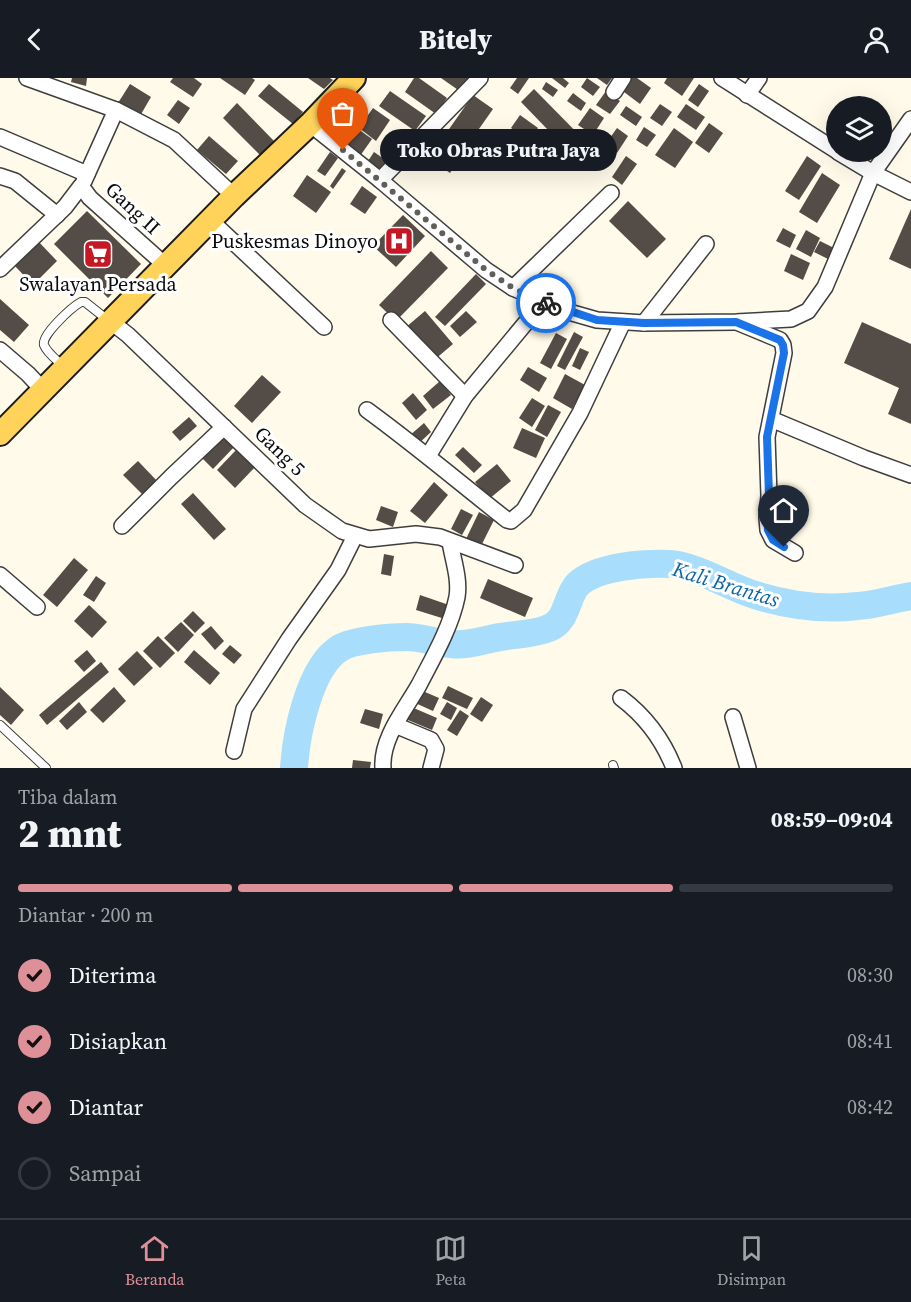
<!DOCTYPE html>
<html lang="id">
<head>
<meta charset="utf-8">
<style>
  body { margin:0; font-family:"Source Serif 4",serif; background:#242831; color:#f1f3f6; height:100vh; display:flex; flex-direction:column; font-size:22px; white-space:nowrap }
  * { box-sizing:border-box; margin:0 }
  p { font-size:20px; color:#9ea1a6 }
  .icon { flex:none; width:33px; height:33px; fill:none; stroke:currentColor; stroke-width:2; stroke-linecap:round; stroke-linejoin:round }
  .map { position:relative; height:690px; overflow:hidden }
  .drawer { display:flex; flex-direction:column; background:#171b24; flex:1 }
  .drawer>* { flex:none }
  .tools { position:absolute; left:826px; top:18px; display:grid; gap:12px }
  .tools a { display:grid; place-items:center; width:66px; height:66px; border-radius:50%; background:#171b24; box-shadow:0 6px 24px #0002; font-size:30px }
  .pin { position:absolute; display:grid; place-items:center; width:51px; height:51px; color:#fff; margin:-62px -26px; border-radius:50% 50% 50% 0; rotate:-45deg; box-shadow:0 0 6px #0007 }
  .pin .icon { rotate:45deg }
  .courier { position:absolute; display:grid; place-items:center; width:60px; height:60px; margin:-30px; border:4px solid #1a73e8; border-radius:50%; background:#fff; color:#222; box-shadow:0 2px 8px #0007 }
  .bubble { position:absolute; height:42px; border-radius:21px; background:#171b24; box-shadow:0 6px 24px #0002; font-size:20px; font-weight:800; line-height:42px; text-align:center }
  .overview em { font-style:normal; font-weight:800 }
  .overview div { display:flex; flex-direction:column-reverse }
  .overview { display:flex; align-items:center; justify-content:space-between; height:102px; padding:0 18px }
  h1 { font-size:39px; font-weight:800; line-height:45px }
  .bar { display:grid; grid-template-columns:repeat(4,1fr); gap:9px 6px; align-content:center; height:72px; padding:0 18px }
  .bar i { height:8px; border-radius:4px; background:#363941 }
  .bar .current { background:#de9098 }
  .bar p { grid-column:span 4 }
  ol { padding:0 18px; list-style:none }
  li { display:flex; align-items:center; gap:18px; height:66px }
  li p { margin-inline-start:auto }
  li .icon { padding:6px; border-radius:50%; background:#de9098; color:#111; stroke-width:4 }
  li:last-child { color:#9ea1a6 }
  li i { width:33px; height:33px; border:3px solid #363941; border-radius:50% }
  header { display:flex; justify-content:space-between; align-items:center; height:78px; padding:0 18px; background:#171b24; font-size:27px; font-weight:800 }
  .dock { display:flex; justify-content:space-around; align-items:center; height:84px; border-top:2px solid #363941; background:#171b24; font-size:16px; color:#9ea1a6 }
  .dock a { display:grid; justify-items:center; gap:3px }
  .dock .current { color:#de9098 }
  .map>svg:first-child { display:block }
  .lines { fill:none; stroke-linecap:round; stroke-linejoin:round }
  .river { stroke:#a8defc; stroke-width:28 }
  .building { fill:#544c46 }
  .service-casing { stroke:#3e3e3e; stroke-width:10 }
  .minor-casing { stroke:#3e3e3e; stroke-width:18 }
  .primary-casing { stroke:#1c1c1c; stroke-width:26 }
  .service { stroke:#fff; stroke-width:8 }
  .minor { stroke:#fff; stroke-width:15 }
  .primary { stroke:#ffd359; stroke-width:22 }
  .done { stroke:#605f59; stroke-width:6; stroke-dasharray:0 10.8 }
  .route { stroke:#1a73e8; stroke-width:8 }
  .labels { text-anchor:middle; dominant-baseline:central; stroke-width:6; stroke-linejoin:round; paint-order:stroke }
  .street-label { font-size:20px; fill:#0b0b0b; stroke:#fff }
  .poi-label { font-size:20px; fill:#0b0b0b; stroke:#fff; text-anchor:end }
  .water-label { font-size:21px; font-style:italic; fill:#0b66a6; stroke:#fff }
</style>
</head>
<body>
<header><svg class="icon" aria-label="back" viewBox="0 0 24 24"><path d="M15 5l-7 7 7 7"/></svg>Bitely<svg class="icon" aria-label="person" viewBox="0 0 24 24"><circle cx="12" cy="8" r="4"/><path d="M4 21q1-7 8-7t8 7"/></svg></header>
<div class="map">
<svg width="911" height="690" viewBox="0 0 911 690">
  <rect width="100%" height="100%" fill="#fffae9"/>
  <g class="lines">
    <!-- river -->
    <path class="river" d="M294,690C296,657 309,589 340,570C353,562 390,559 406,559C422,559 436,565 451,566C466,568 481,563 495,560C513,556 533,557 549,550C568,543 566,518 578,506C598,488 644,485 670,486C697,488 729,509 755,517C787,527 824,532 858,528C875,527 893,521 911,518"/>
  </g>
  <!-- building -->
  <g class="building">
    <polygon points="72,0 87,0 86,8 71,4"/>
    <polygon points="173,0 194,0 202,6 193,19 170,4"/>
    <polygon points="220,0 252,0 255,2 245,17"/>
    <polygon points="308,0 330,0 333,2 324,11"/>
    <polygon points="414,0 419,0 447,20 436,36 405,14"/>
    <polygon points="441,0 471,0 461,14"/>
    <polygon points="517,0 529,0 518,16 510,10"/>
    <polygon points="552,0 563,0 569,5 565,10"/>
    <polygon points="587,0 600,9 593,18 581,9"/>
    <polygon points="597,0 612,0 607,7"/>
    <polygon points="628,0 637,0 651,10 640,26 620,11"/>
    <polygon points="667,0 694,0 682,18 664,5"/>
    <polygon points="546,4 558,12 553,19 542,11"/>
    <polygon points="130,6 151,19 140,38 118,25"/>
    <polygon points="269,6 303,34 293,46 258,18"/>
    <polygon points="699,6 709,13 698,29 688,22"/>
    <polygon points="534,11 592,70 578,83 521,24"/>
    <polygon points="390,13 426,38 415,53 379,28"/>
    <polygon points="606,13 620,23 610,36 596,27"/>
    <polygon points="573,15 586,25 581,33 567,23"/>
    <polygon points="473,17 493,31 467,68 447,54"/>
    <polygon points="178,22 190,30 179,46 167,37"/>
    <polygon points="237,25 275,64 261,78 223,40"/>
    <polygon points="660,26 672,34 662,48 650,40"/>
    <polygon points="686,26 705,39 696,52 677,39"/>
    <polygon points="626,28 642,39 636,48 620,37"/>
    <polygon points="373,30 390,42 376,63 359,50"/>
    <polygon points="590,30 604,40 593,57 578,47"/>
    <polygon points="520,37 538,50 529,63 511,50"/>
    <polygon points="709,45 723,55 709,75 695,65"/>
    <polygon points="354,48 372,61 360,78 342,65"/>
    <polygon points="644,49 656,57 647,69 636,62"/>
    <polygon points="617,50 628,58 617,75 605,67"/>
    <polygon points="674,50 693,64 675,90 655,77"/>
    <polygon points="397,54 408,62 395,81 383,73"/>
    <polygon points="209,58 238,83 226,96 197,72"/>
    <polygon points="440,59 463,75 450,95 427,79"/>
    <polygon points="330,74 338,80 325,98 317,93"/>
    <polygon points="374,74 387,83 378,95 366,86"/>
    <polygon points="626,78 637,86 622,107 612,99"/>
    <polygon points="807,78 821,88 799,122 785,113"/>
    <polygon points="342,90 346,93 333,111 330,108"/>
    <polygon points="822,95 840,107 817,145 799,134"/>
    <polygon points="307,97 331,114 316,135 293,118"/>
    <polygon points="362,108 377,119 365,136 350,126"/>
    <polygon points="628,123 666,161 647,180 609,143"/>
    <polygon points="911,131 911,191 889,181"/>
    <polygon points="87,133 141,186 108,220 54,166"/>
    <polygon points="403,137 425,158 396,189 373,168"/>
    <polygon points="783,150 796,157 790,170 776,163"/>
    <polygon points="806,152 820,160 811,179 796,171"/>
    <polygon points="37,162 57,183 33,207 13,186"/>
    <polygon points="820,163 836,171 830,182 814,174"/>
    <polygon points="431,173 448,190 396,243 379,227"/>
    <polygon points="791,176 810,185 803,202 784,193"/>
    <polygon points="476,196 486,206 445,248 435,239"/>
    <polygon points="0,221 29,247 14,264 0,252"/>
    <polygon points="425,233 453,266 433,283 405,250"/>
    <polygon points="466,233 477,244 460,259 450,248"/>
    <polygon points="862,244 911,266 911,346 888,336 899,310 844,285"/>
    <polygon points="574,254 583,259 565,292 557,288"/>
    <polygon points="556,255 567,261 551,291 540,285"/>
    <polygon points="580,270 589,274 580,292 572,288"/>
    <polygon points="528,289 547,300 539,314 520,302"/>
    <polygon points="565,296 585,307 572,331 553,320"/>
    <polygon points="262,297 281,314 252,345 234,328"/>
    <polygon points="440,303 451,317 433,331 423,318"/>
    <polygon points="413,315 427,332 416,342 402,325"/>
    <polygon points="532,320 545,328 532,349 519,340"/>
    <polygon points="548,327 561,334 547,359 535,352"/>
    <polygon points="189,339 197,348 180,363 172,354"/>
    <polygon points="424,345 431,354 417,367 409,358"/>
    <polygon points="522,350 545,360 536,380 513,370"/>
    <polygon points="225,357 235,368 213,391 202,380"/>
    <polygon points="463,369 482,387 474,395 455,377"/>
    <polygon points="238,370 256,388 235,410 217,392"/>
    <polygon points="138,383 159,405 145,419 123,397"/>
    <polygon points="497,386 511,403 489,421 475,404"/>
    <polygon points="434,404 448,417 425,445 410,433"/>
    <polygon points="193,415 226,451 214,462 181,426"/>
    <polygon points="381,428 398,434 393,449 376,442"/>
    <polygon points="461,431 473,437 462,457 451,451"/>
    <polygon points="479,434 494,442 480,470 465,463"/>
    <polygon points="384,476 394,478 391,498 381,496"/>
    <polygon points="74,480 88,492 57,529 43,517"/>
    <polygon points="96,498 106,505 94,524 83,517"/>
    <polygon points="488,501 533,520 525,539 480,520"/>
    <polygon points="420,517 449,527 445,541 416,532"/>
    <polygon points="89,527 107,544 92,560 74,543"/>
    <polygon points="193,533 205,545 195,555 183,543"/>
    <polygon points="181,544 194,557 178,574 164,560"/>
    <polygon points="211,548 224,563 215,572 201,556"/>
    <polygon points="158,558 175,575 160,590 143,573"/>
    <polygon points="230,567 242,577 234,586 222,576"/>
    <polygon points="87,572 96,583 84,594 74,583"/>
    <polygon points="194,572 220,595 210,607 184,584"/>
    <polygon points="137,573 153,590 134,608 118,591"/>
    <polygon points="101,584 109,594 47,647 39,637"/>
    <polygon points="448,608 473,620 467,631 442,620"/>
    <polygon points="0,609 24,632 11,647 0,637"/>
    <polygon points="114,609 126,623 103,645 90,632"/>
    <polygon points="418,611 439,620 433,633 413,624"/>
    <polygon points="481,619 493,627 482,644 470,636"/>
    <polygon points="79,624 87,634 67,652 59,643"/>
    <polygon points="447,624 457,630 451,642 440,636"/>
    <polygon points="409,628 437,640 432,652 403,640"/>
    <polygon points="365,631 383,636 379,651 360,645"/>
    <polygon points="460,632 469,638 457,658 447,652"/>
    <polygon points="353,682 371,684 370,690 352,690"/>
  </g>
  <g class="lines">
    <!-- service casing -->
    <g class="service-casing">
      <g id="service">
        <path d="M64,289C58,283 47,275 44,267C41,257 72,229 81,224H85L109,243"/>
        <polyline points="0,647 46,690"/>
        <polyline points="613,687 614,690"/>
      </g>
    </g>
    <!-- minor casing -->
    <g class="minor-casing">
      <g id="minor">
        <polyline points="27,0 116,32 174,62 234,118"/>
        <polyline points="722,0 837,73"/>
        <polyline points="614,14 623,0"/>
        <polyline points="747,17 759,0"/>
        <polyline points="310,46 380,102 486,192 513,210 569,234 597,242 644,245 736,244 791,241 808,233 825,209 873,95 911,41"/>
        <polyline points="0,59 87,96"/>
        <polyline points="838,74 873,95 911,114"/>
        <polyline points="0,98 15,103 57,137"/>
        <polyline points="380,102 480,0"/>
        <polyline points="84,103 116,32"/>
        <polyline points="210,142 324,249"/>
        <polyline points="0,191 65,129 81,108 90,120 165,187"/>
        <polyline points="513,210 611,115"/>
        <polyline points="391,242 465,318"/>
        <polyline points="110,243 128,257 305,427 342,453 369,461 416,456 440,459 515,487"/>
        <polyline points="644,245 706,166"/>
        <polyline points="739,245 780,262 783,267 784,275 767,359 769,418 767,440 768,452 773,462 795,475"/>
        <polyline points="0,272 28,296 43,312"/>
        <path d="M367,332C415,367 460,405 507,442L511,443L524,432L580,335L623,244"/>
        <polyline points="771,341 864,380 911,397"/>
        <polyline points="428,378 465,318 543,224"/>
        <polyline points="122,448 171,399 224,349"/>
        <polyline points="0,497 37,529"/>
        <path d="M621,620C645,638 663,662 674,690"/>
        <polyline points="733,639 748,690"/>
        <polyline points="395,647 431,662 436,671 431,690"/>
        <polyline points="234,673 244,631 289,561 338,492 355,458"/>
        <path d="M383,690C381,660 405,632 419,607C433,580 451,549 457,519C460,501 453,482 450,464"/>
      </g>
    </g>
    <!-- primary casing -->
    <g class="primary-casing">
      <polyline id="primary" points="0,356 234,118 310,46 354,0"/>
    </g>
    <!-- service -->
    <use href="#service" class="service"/>
    <!-- minor -->
    <use href="#minor" class="minor"/>
    <!-- primary -->
    <use href="#primary" class="primary"/>
  </g>
  <g class="lines">
    <!-- done -->
    <polyline class="done" points="343,72 486,192 513,210 546,225"/>
    <!-- route -->
    <polyline class="route" points="546,225 597,242 644,245 736,244 780,262 783,267 784,275 767,359 769,418 767,440 768,452 773,462 784,469"/>
  </g>
  <!-- icons -->
  <defs>
    <g id="hospital-square" transform="scale(1.5)"><rect x="-9" y="-9" width="18" height="18" rx="4" fill="#c61824" stroke="#fff"/><path d="M-5-5h3v3.5h4V-5h3V5h-3V1.5h-4V5h-3Z" fill="#fff"/></g>
    <g id="supermarket-square" transform="scale(1.5)"><rect x="-9" y="-9" width="18" height="18" rx="4" fill="#c61824" stroke="#fff"/><path d="M-6-5.5h2.5l.6 2H6L4.5 2H-2.5L-4.4-4H-6ZM-1.5 3.2a1.3 1.3 0 1 0 .1 0ZM3 3.2a1.3 1.3 0 1 0 .1 0Z" fill="#fff"/></g>
  </defs>
  <g fill-rule="evenodd">
    <use href="#hospital-square" x="399" y="163"/>
    <use href="#supermarket-square" x="98" y="176"/>
  </g>
  <g class="labels">
    <!-- street labels -->
    <g class="street-label">
      <text transform="translate(133 130) rotate(43)">Gang II</text>
      <text transform="translate(280 373) rotate(44)">Gang 5</text>
    </g>
    <!-- poi labels -->
    <g class="poi-label">
      <text x="378" y="163">Puskesmas Dinoyo</text>
      <text x="98" y="206" text-anchor="middle">Swalayan Persada</text>
    </g>
    <!-- water labels -->
    <g class="water-label">
      <text transform="translate(726 506) rotate(17)">Kali Brantas</text>
    </g>
  </g>
</svg>
<div class="tools">
<a><svg class="icon" aria-label="layers" viewBox="0 0 24 24"><path d="M12 4l9 5-9 5-9-5zM3 14l9 5 9-5"/></svg></a>
</div>
<div class="pin" style="left:343px;top:72px;background:#ea580c"><svg class="icon" aria-label="bag" viewBox="0 0 24 24"><path d="M5 8h14l-1 12H6zM9 8a3 3 0 0 1 6 0"/></svg></div>
<div class="pin" style="left:784px;top:469px;background:#1f2937"><svg class="icon" aria-label="home" viewBox="0 0 24 24"><path d="M3 11l9-7 9 7M6 9v11h12V9"/></svg></div>
<div class="courier" style="left:546px;top:225px"><svg class="icon" aria-label="bike" viewBox="0 0 24 24"><circle cx="6" cy="16" r="4"/><circle cx="18" cy="16" r="4"/><path d="M6 16l4-8h5l3 8M10 8l3 8H6M13 5h3"/></svg></div>
<div class="bubble" style="left:380px;top:51px;width:237px">Toko Obras Putra Jaya</div>
</div>
<section class="drawer">
<div class="overview"><div><h1>2 mnt</h1><p>Tiba dalam</p></div><em>08:59–09:04</em></div>
<div class="bar"><i class="current"></i><i class="current"></i><i class="current"></i><i></i><p>Diantar · 200 m</p></div>
<ol>
<li><svg class="icon" aria-label="check" viewBox="0 0 24 24"><path d="M5 12l5 5 9-10"/></svg>Diterima<p>08:30</p></li>
<li><svg class="icon" aria-label="check" viewBox="0 0 24 24"><path d="M5 12l5 5 9-10"/></svg>Disiapkan<p>08:41</p></li>
<li><svg class="icon" aria-label="check" viewBox="0 0 24 24"><path d="M5 12l5 5 9-10"/></svg>Diantar<p>08:42</p></li>
<li><i></i>Sampai</li>
</ol>
</section>
<nav class="dock">
<a class="current"><svg class="icon" aria-label="home" viewBox="0 0 24 24"><path d="M3 11l9-7 9 7M6 9v11h12V9"/></svg>Beranda</a>
<a><svg class="icon" aria-label="map" viewBox="0 0 24 24"><path d="M3 6l6-2 6 2 6-2v14l-6 2-6-2-6 2zM9 4v14M15 6v14"/></svg>Peta</a>
<a><svg class="icon" aria-label="saved" viewBox="0 0 24 24"><path d="M7 4h10v16l-5-4-5 4z"/></svg>Disimpan</a>
</nav>
</body>
</html>
